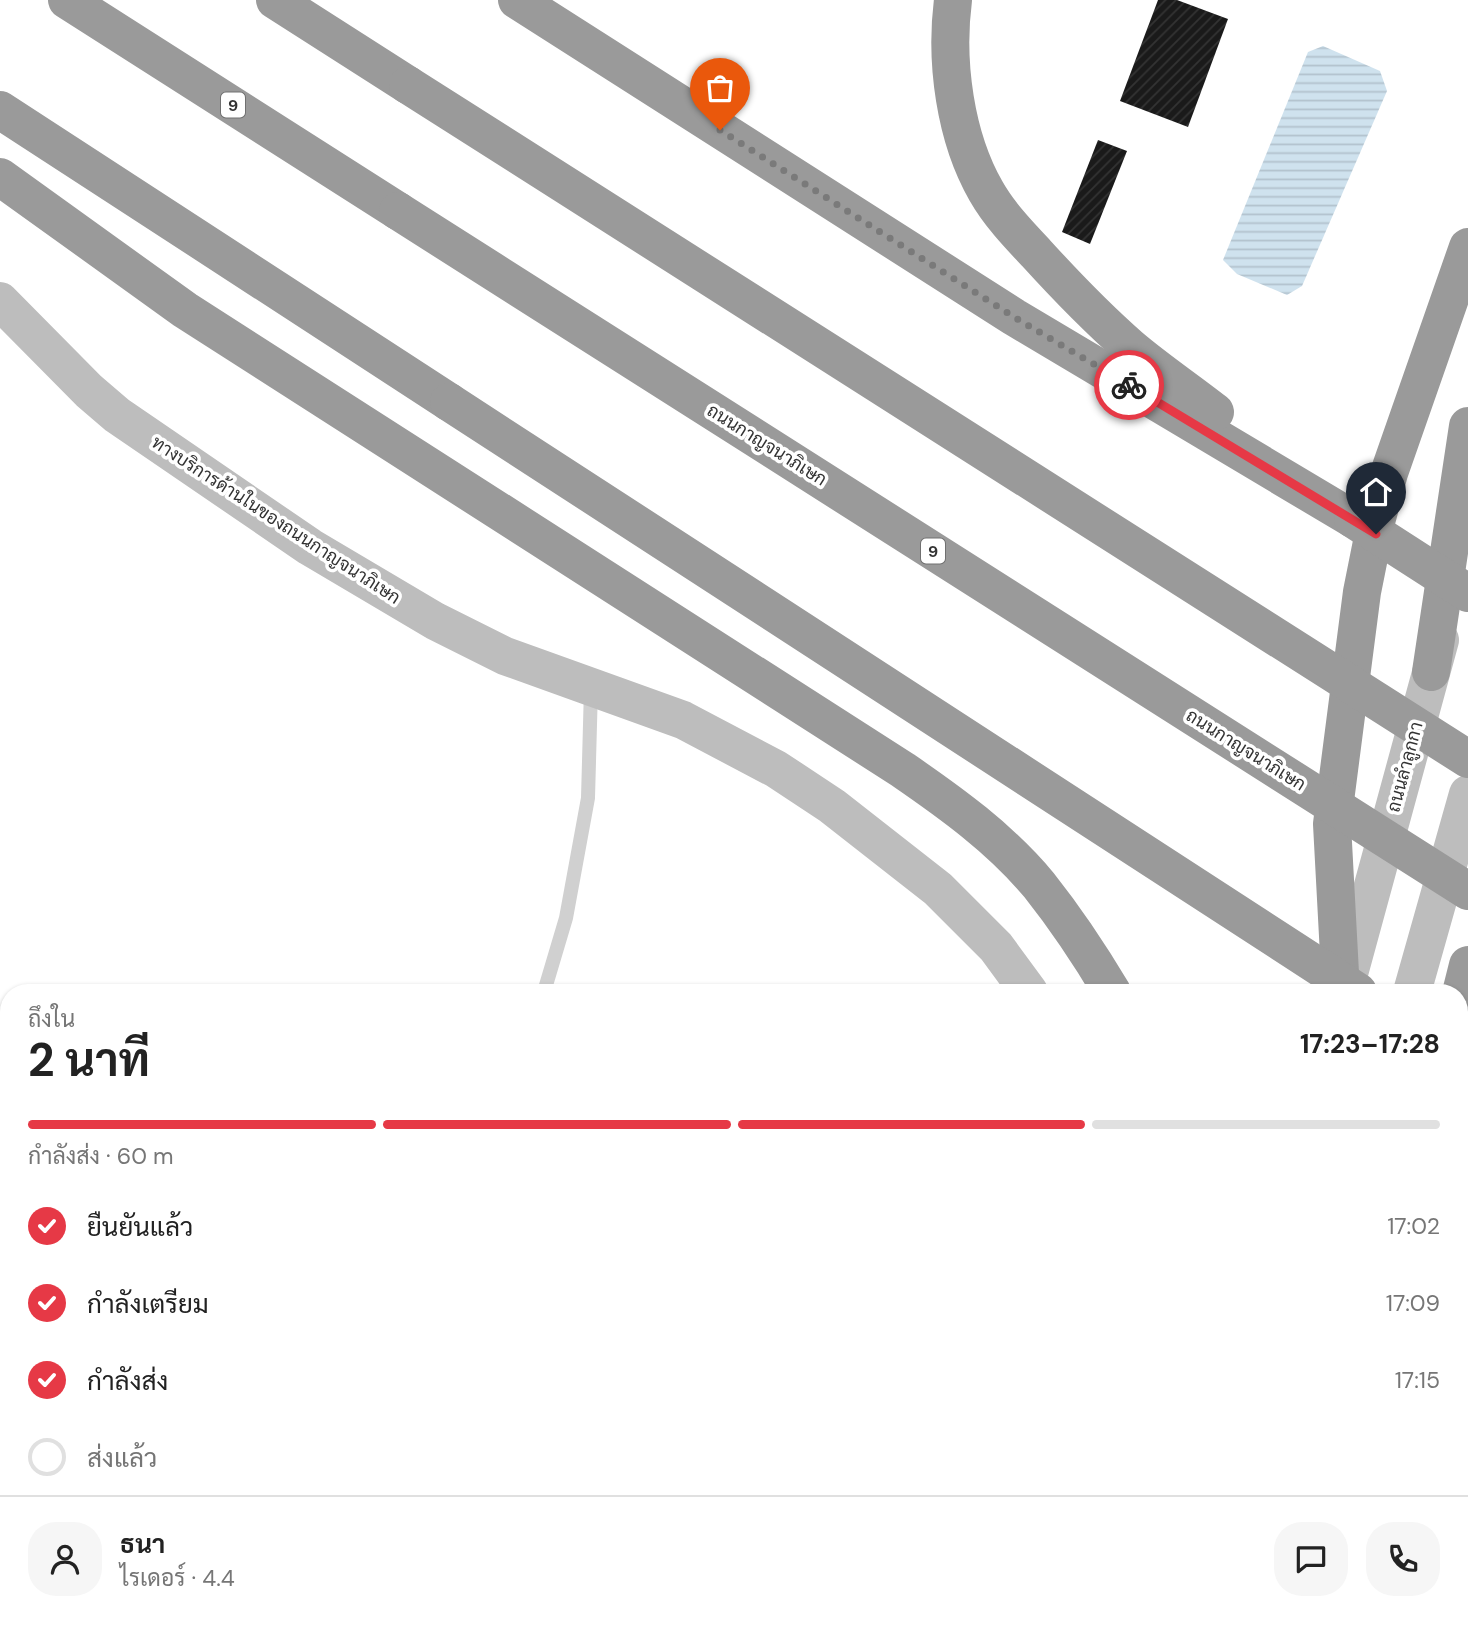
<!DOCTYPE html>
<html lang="th">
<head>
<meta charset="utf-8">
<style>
  body { margin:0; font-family:"DM Sans",Sarabun,sans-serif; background:#f6f6f6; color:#222; height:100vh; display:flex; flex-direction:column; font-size:26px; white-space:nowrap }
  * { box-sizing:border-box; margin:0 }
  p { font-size:23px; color:#767676 }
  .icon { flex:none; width:38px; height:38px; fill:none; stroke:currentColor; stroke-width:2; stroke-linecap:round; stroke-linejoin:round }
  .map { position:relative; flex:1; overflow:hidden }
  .panel { position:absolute; left:0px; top:984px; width:1468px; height:653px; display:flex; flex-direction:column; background:#fff; border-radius:28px 28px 0 0; box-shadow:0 2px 5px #0004 }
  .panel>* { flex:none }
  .pin { position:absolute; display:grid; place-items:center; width:60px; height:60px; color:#fff; margin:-72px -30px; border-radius:50% 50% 50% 0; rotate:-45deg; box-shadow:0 0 7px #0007 }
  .pin .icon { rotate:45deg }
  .courier { position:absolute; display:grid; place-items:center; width:70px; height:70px; margin:-35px; border:5px solid #e63946; border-radius:50%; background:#fff; color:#222; box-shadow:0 2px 9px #0007 }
  .summary em { font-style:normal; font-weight:700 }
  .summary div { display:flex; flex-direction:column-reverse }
  .summary { display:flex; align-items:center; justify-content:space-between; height:119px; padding:0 28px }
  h1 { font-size:46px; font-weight:700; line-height:52px }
  .bar { display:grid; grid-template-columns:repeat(4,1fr); gap:10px 7px; align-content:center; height:84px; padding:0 28px }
  .bar i { height:9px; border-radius:5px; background:#e0e0e0 }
  .bar .selected { background:#e63946 }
  .bar p { grid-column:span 4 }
  .line { display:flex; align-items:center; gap:18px; padding:0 28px; border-top:2px solid #e0e0e0 }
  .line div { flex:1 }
  .round { display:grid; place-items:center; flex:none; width:74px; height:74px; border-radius:28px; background:#f6f6f6 }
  ol { padding:0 28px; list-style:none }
  li { display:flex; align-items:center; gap:21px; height:77px }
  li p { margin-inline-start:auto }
  li .icon { padding:7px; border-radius:50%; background:#e63946; color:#fff; stroke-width:4 }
  li:last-child { color:#767676 }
  li i { width:38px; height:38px; border:4px solid #e0e0e0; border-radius:50% }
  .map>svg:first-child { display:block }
  .water { fill:url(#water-rules) }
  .building { fill:url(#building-hatch) }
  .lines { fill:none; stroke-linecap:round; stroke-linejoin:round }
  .service { stroke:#d0d0d0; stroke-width:14 }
  .minor { stroke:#d0d0d0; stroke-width:26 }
  .tertiary { stroke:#d0d0d0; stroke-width:33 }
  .secondary { stroke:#bdbdbd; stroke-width:38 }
  .motorway { stroke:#9a9a9a; stroke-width:38 }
  .motorway-bridge { stroke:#9a9a9a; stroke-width:38 }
  .done { stroke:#7a7a7a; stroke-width:7; stroke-dasharray:0 12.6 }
  .route { stroke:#e63946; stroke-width:9 }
  .labels { text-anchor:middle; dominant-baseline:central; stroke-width:7; stroke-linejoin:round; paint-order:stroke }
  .shield { fill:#fff; stroke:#707070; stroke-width:2 }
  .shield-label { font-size:16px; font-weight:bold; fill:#333 }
  .street-label { font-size:18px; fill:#333; stroke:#fff }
</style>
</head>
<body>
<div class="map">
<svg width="1468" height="1635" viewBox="0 0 1468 1635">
  <defs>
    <pattern id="water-rules" width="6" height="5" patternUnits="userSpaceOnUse" patternTransform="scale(1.75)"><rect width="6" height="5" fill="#cfe2ee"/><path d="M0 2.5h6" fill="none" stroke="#b2c2cd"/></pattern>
    <pattern id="building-hatch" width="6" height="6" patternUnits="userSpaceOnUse" patternTransform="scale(1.75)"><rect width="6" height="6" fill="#1a1a1a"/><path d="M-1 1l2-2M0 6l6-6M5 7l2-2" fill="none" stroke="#333"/></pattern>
  </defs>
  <rect width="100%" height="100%" fill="#fff"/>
  <!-- water -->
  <polygon class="water" points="1323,46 1380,71 1387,91 1302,286 1287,295 1237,274 1223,260 1308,52"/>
  <!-- building -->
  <g class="building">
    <polygon points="1158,0 1177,0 1228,19 1188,127 1120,101"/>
    <polygon points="1098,140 1127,151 1090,244 1062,232"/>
  </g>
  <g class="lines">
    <!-- service -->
    <g class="service">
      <polyline points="544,992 566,918 588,798 591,688"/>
      <polyline points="0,1364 9,1365"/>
      <polyline points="0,1575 9,1578"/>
      <polyline points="131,1635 131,1628"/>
    </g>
    <!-- minor -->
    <g class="minor">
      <polyline points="308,1635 310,1628"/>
      <polyline points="605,1635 607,1628"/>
    </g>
    <!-- tertiary -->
    <g class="tertiary">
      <polyline points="0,1613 9,1616"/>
      <polyline points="48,1628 73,1635"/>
      <polyline points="1055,1635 1057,1628"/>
    </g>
    <!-- secondary -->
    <g class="secondary">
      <polyline points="0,301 89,391 117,415 310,547 435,621 505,656 683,720 776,769 832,806 938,889 996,947 1029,992"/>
      <polyline points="1344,992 1440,640"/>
      <polyline points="1412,992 1468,794"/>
      <polyline points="1301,1628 1304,1635"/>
      <polyline points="1157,1635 1159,1628"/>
      <polyline points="1232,1635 1234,1628"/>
    </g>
    <!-- motorway -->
    <g class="motorway">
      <polyline points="67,0 398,211"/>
      <polyline points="275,0 408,85"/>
      <polyline points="517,0 1014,317 1353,519"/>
      <path d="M953,0C945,62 955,137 986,191C999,214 1018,234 1036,253C1066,286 1097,318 1130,347C1157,370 1187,390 1215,412"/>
      <polyline points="0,110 449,402"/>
      <path d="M0,177L185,310L903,770C951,803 1001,839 1039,885C1066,919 1090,955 1112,992"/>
      <polyline points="1431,672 1468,426"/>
      <polyline points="1341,992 1332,824 1362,592 1376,522 1389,473 1468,247"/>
      <polyline points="1460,997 1468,965"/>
      <polyline points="1460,1042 1468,1012"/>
      <polyline points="1356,1628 1357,1635"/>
    </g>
    <!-- motorway-bridge -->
    <g class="motorway-bridge">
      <polyline points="408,85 1468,759"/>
      <polyline points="398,211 1468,891"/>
      <polyline points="449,402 1358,992"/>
      <polyline points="1353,519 1468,593"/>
    </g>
  </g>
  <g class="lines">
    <!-- done -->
    <polyline class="done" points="720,130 1014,317 1129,385"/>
    <!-- route -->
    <polyline class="route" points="1129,385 1376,534"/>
  </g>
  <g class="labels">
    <!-- shield labels -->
    <g class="shield">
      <rect x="221" y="92.5" width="24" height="25" rx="5"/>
      <rect x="921" y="538.5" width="24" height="25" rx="5"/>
    </g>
    <g class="shield-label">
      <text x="233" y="105">9</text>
      <text x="933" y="551">9</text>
    </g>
    <!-- street labels -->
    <g class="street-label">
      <text transform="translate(767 445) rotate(32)">ถนนกาญจนาภิเษก</text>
      <text transform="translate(276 520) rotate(33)">ทางบริการด้านในของถนนกาญจนาภิเษก</text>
      <text transform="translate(1246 750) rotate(32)">ถนนกาญจนาภิเษก</text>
      <text transform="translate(1405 767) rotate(-75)">ถนนลำลูกกา</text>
    </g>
  </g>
</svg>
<div class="pin" style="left:720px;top:130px;background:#ea580c"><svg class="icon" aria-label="bag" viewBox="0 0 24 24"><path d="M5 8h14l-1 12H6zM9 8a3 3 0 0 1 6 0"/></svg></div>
<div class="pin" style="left:1376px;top:534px;background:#1f2937"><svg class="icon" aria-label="home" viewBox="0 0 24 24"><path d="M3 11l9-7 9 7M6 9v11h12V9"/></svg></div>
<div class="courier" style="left:1129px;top:385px"><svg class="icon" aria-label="bike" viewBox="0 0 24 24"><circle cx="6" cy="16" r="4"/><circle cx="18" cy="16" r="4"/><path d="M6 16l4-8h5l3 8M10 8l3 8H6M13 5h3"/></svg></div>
<section class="panel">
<div class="summary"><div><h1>2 นาที</h1><p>ถึงใน</p></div><em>17:23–17:28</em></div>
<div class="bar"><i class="selected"></i><i class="selected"></i><i class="selected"></i><i></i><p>กำลังส่ง · 60 m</p></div>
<ol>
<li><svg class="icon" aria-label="check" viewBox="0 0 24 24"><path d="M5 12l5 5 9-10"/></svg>ยืนยันแล้ว<p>17:02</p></li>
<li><svg class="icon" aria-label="check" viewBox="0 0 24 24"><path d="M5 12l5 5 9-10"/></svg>กำลังเตรียม<p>17:09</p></li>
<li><svg class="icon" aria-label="check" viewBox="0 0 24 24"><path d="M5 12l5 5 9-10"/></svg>กำลังส่ง<p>17:15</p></li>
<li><i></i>ส่งแล้ว</li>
</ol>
<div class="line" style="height:126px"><a class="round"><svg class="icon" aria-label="person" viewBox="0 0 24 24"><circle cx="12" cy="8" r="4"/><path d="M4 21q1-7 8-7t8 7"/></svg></a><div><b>ธนา</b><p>ไรเดอร์ · 4.4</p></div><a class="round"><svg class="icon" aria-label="chat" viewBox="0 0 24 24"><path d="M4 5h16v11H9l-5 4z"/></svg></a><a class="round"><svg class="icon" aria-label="phone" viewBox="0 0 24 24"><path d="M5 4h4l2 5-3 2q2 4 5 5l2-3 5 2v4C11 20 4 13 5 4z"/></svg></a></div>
</section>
</div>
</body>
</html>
